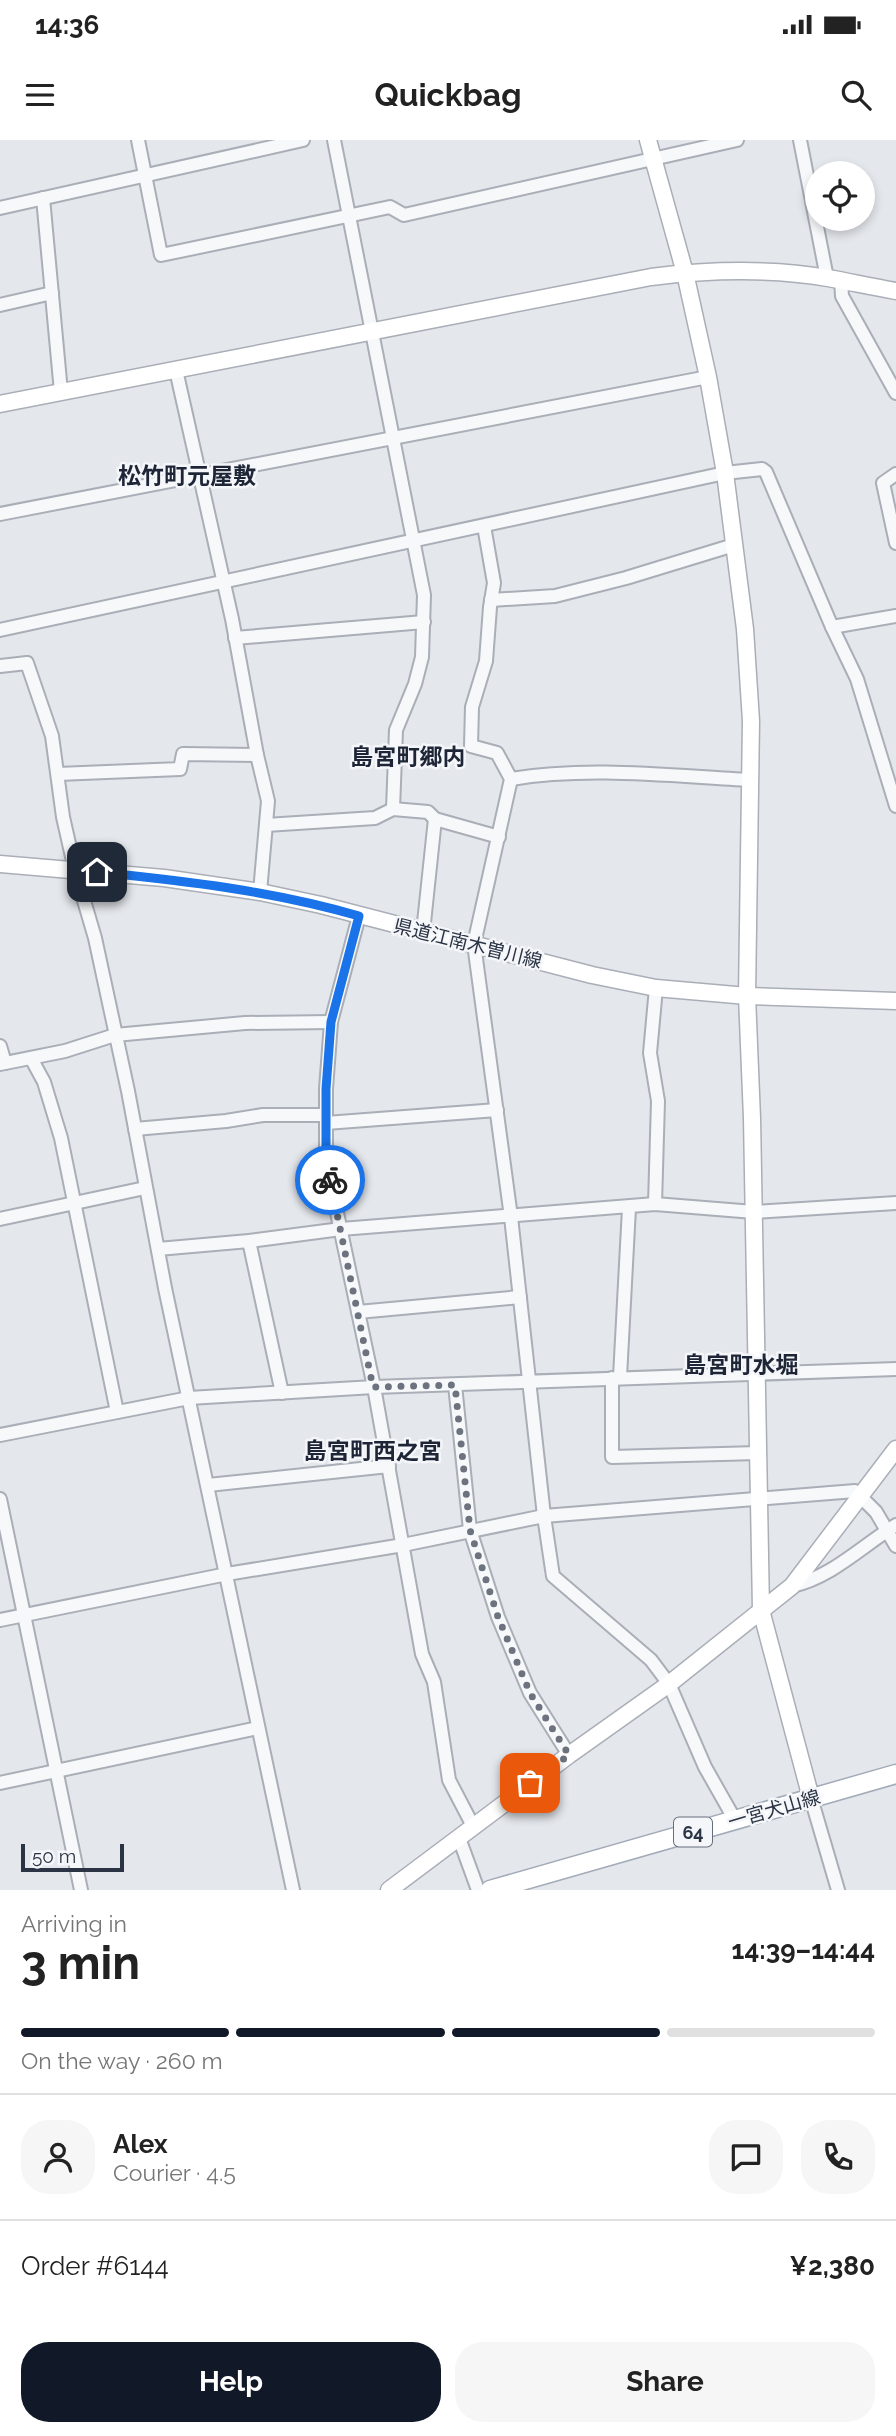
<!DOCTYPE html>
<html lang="en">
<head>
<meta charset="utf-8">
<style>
  body { margin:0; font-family:Raleway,"Noto Sans JP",sans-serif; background:#f6f6f6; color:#222; height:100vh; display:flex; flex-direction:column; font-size:26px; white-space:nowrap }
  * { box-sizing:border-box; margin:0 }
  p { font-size:23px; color:#767676 }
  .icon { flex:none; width:38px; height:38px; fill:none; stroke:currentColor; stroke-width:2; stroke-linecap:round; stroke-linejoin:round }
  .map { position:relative; height:1750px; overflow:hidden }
  .drawer { display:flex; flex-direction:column; background:#fff; flex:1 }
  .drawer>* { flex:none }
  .buttons { position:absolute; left:805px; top:21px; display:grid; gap:14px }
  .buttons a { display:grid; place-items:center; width:70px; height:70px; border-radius:50%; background:#fff; box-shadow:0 4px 10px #0003; font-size:35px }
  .scale { position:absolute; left:21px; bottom:18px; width:103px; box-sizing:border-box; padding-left:7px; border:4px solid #2b3445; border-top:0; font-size:19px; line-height:24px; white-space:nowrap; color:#2b3445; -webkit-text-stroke:5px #f4f6f9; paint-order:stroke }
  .pin { position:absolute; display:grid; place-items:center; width:60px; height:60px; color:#fff; margin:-30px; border-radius:14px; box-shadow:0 4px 10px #0006 }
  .courier { position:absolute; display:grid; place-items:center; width:70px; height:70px; margin:-35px; border:5px solid #1a73e8; border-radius:50%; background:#fff; color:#222; box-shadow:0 2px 9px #0007 }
  .head em { font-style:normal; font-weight:700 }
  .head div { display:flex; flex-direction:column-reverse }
  .head { display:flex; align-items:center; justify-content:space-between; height:119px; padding:0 21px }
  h1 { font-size:46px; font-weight:700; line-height:52px }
  .bar { display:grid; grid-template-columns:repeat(4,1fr); gap:10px 7px; align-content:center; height:84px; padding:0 21px }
  .bar i { height:9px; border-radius:5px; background:#e0e0e0 }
  .bar .on { background:#111827 }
  .bar p { grid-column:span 4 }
  .line { display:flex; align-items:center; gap:18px; padding:0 21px; border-top:2px solid #e0e0e0 }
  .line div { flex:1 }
  .round { display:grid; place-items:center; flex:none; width:74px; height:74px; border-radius:28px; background:#f6f6f6 }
  .cta { display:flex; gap:14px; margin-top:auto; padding:14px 21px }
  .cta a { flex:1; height:80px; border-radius:28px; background:#111827; color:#fff; font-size:28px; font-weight:700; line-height:80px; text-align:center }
  .cta a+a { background:#f6f6f6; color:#222 }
  .status { display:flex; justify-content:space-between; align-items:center; height:49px; padding:0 35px; background:#fff; direction:ltr }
  .status svg { height:19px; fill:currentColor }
  header { display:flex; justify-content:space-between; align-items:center; height:91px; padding:0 21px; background:#fff; font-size:32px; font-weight:700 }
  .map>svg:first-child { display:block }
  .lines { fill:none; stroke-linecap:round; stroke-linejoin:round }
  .street-casing { stroke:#a9aeb7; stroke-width:16 }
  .secondary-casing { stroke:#a9aeb7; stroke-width:19 }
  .primary-casing { stroke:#a3abb8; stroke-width:21 }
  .street { stroke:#f7f8fa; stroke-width:12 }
  .secondary { stroke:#fff; stroke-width:16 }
  .primary { stroke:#fff; stroke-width:18 }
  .done { stroke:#6c737f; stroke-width:7; stroke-dasharray:0 12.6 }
  .route { stroke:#1a73e8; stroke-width:9 }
  .labels { text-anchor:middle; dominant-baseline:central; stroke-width:5; stroke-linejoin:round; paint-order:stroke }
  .shield { fill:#f4f6f9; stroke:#676e7b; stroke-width:2 }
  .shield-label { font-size:18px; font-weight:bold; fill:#2b3445 }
  .street-label { font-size:19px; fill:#2b3445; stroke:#f4f6f9 }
  .quarter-label { font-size:23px; font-weight:bold; fill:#1d2536; stroke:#f4f6f9 }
</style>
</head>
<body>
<div class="status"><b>14:36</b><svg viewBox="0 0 49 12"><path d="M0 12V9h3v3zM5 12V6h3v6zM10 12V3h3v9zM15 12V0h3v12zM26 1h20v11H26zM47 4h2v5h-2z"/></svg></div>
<header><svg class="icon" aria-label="menu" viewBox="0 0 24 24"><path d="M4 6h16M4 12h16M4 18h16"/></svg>Quickbag<svg class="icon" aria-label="search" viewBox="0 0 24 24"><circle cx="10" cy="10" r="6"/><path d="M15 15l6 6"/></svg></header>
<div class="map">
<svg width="896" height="1750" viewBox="0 0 896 1750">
  <rect width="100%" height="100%" fill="#e4e7ec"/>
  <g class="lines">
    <!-- street casing -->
    <g class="street-casing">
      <g id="street">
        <polyline points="138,0 161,115 390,67 404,75 737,0"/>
        <polyline points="334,0 424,455 422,517 415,544 396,590 393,669"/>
        <polyline points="800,0 827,138"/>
        <polyline points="43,58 61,252"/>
        <polyline points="0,68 303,0"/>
        <polyline points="841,140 842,156 896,253"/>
        <polyline points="0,165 52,153"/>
        <polyline points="176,230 232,479 257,615 268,661 260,752"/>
        <polyline points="896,334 883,343 896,403"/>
        <polyline points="0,374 708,237"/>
        <polyline points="484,386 494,443 490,467 486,521 472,567 471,606 497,613 511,639 474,804 511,1077 544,1376 553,1436 651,1520 669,1544 705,1627 735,1680"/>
        <polyline points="491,460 555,456 626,438 734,405"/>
        <polyline points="832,487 896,476"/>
        <polyline points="0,490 725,333 762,329 766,332 832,487 857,539 896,666"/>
        <polyline points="235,498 424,482"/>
        <polyline points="0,526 27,523 52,596 63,677 75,730 95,798 128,951 165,1148 293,1750"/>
        <polyline points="58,634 180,629 183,614 257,615"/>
        <path d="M511,639C589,626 671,636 750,640"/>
        <polyline points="266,685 375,678 393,669 428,672 435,679 499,697"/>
        <polyline points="359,776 331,882 326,949 326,1021 374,1247 422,1514 434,1542 449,1640 473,1686"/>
        <polyline points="423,792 435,679"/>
        <polyline points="0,906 5,923"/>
        <polyline points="31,918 44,942 61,998 117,1272"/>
        <polyline points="0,924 65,911 115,895 245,883 331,882"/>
        <polyline points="326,983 497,970"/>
        <polyline points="135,989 226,981 263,975 326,975"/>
        <polyline points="655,1064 658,961 650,913 656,848"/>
        <polyline points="0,1079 145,1048"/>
        <polyline points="249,1101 282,1253"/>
        <polyline points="158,1109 249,1101 341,1089 655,1064 754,1072 896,1063"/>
        <polyline points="358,1172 520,1157"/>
        <polyline points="620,1237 629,1068"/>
        <polyline points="612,1238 612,1317 758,1313"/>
        <polyline points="455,1245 470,1390 498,1477 530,1553 569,1615"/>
        <polyline points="0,1295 189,1258 374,1247 896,1229"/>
        <polyline points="208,1345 389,1326"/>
        <polyline points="0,1359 81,1750"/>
        <path d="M792,1446C832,1437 862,1406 896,1385"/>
        <polyline points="0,1480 227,1434 403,1405 544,1376 855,1351 876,1372 896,1406"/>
        <polyline points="0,1643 258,1588"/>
        <polyline points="811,1658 838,1750"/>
        <polyline points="459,1698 478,1750"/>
      </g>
    </g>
    <!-- secondary casing -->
    <g class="secondary-casing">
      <g id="secondary">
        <polyline points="648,0 685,133 708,237 725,333 745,489 751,581 747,856 752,978 761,1470 811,1658"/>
        <path d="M0,264L651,137C708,130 770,128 828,138C850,142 873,147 896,151"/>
        <polyline points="0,724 164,738 260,752 321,765 592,835 656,848 747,856 896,861"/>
        <polyline points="389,1750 569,1615 669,1544 792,1446 896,1309"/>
      </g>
    </g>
    <!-- primary casing -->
    <g class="primary-casing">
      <polyline id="primary" points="490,1750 896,1634"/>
    </g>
    <!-- street -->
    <use href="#street" class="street"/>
    <!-- secondary -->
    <use href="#secondary" class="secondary"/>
    <!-- primary -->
    <use href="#primary" class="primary"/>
  </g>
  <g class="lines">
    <!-- done -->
    <polyline class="done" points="330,1040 373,1247 455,1245 470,1390 498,1477 530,1553 569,1615 530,1643"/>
    <!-- route -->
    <path class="route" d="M97,732C186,741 273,751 359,776L331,882L326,949V1021L330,1040"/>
  </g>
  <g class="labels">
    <!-- shield labels -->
    <rect class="shield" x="674" y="1677.5" width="38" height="29" rx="5"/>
    <g class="shield-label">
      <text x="693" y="1692">64</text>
    </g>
    <!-- street labels -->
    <g class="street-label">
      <text transform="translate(468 803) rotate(14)">県道江南木曽川線</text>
      <text transform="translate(774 1669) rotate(-16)">一宮犬山線</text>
    </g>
    <!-- quarter labels -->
    <g class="quarter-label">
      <text x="187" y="335">松竹町元屋敷</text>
      <text x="408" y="616">島宮町郷内</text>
      <text x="741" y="1224">島宮町水堀</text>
      <text x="373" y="1310">島宮町西之宮</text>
    </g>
  </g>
</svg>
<div class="buttons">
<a><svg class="icon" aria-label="locate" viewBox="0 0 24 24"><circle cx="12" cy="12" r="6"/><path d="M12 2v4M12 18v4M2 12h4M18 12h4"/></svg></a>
</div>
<div class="scale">50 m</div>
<div class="pin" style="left:530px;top:1643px;background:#ea580c"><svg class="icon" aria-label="bag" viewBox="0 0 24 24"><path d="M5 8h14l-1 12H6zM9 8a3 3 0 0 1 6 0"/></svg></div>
<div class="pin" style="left:97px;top:732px;background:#1f2937"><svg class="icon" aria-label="home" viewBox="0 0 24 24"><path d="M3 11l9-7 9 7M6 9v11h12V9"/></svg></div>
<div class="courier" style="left:330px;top:1040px"><svg class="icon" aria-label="bike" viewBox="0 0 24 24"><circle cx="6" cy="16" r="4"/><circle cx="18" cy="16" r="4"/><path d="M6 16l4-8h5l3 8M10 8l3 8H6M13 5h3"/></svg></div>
</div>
<section class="drawer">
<div class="head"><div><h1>3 min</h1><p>Arriving in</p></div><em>14:39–14:44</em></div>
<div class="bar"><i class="on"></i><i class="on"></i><i class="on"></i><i></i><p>On the way · 260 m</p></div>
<div class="line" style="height:126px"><a class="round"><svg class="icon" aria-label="person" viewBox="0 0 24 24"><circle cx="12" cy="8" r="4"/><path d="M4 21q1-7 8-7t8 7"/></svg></a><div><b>Alex</b><p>Courier · 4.5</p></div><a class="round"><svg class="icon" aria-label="chat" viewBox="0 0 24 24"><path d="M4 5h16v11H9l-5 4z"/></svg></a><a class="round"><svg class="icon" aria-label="phone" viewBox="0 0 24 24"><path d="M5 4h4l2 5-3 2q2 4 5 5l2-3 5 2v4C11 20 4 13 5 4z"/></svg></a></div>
<div class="line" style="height:91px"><div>Order #6144</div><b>¥2,380</b></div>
<div class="cta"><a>Help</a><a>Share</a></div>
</section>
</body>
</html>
